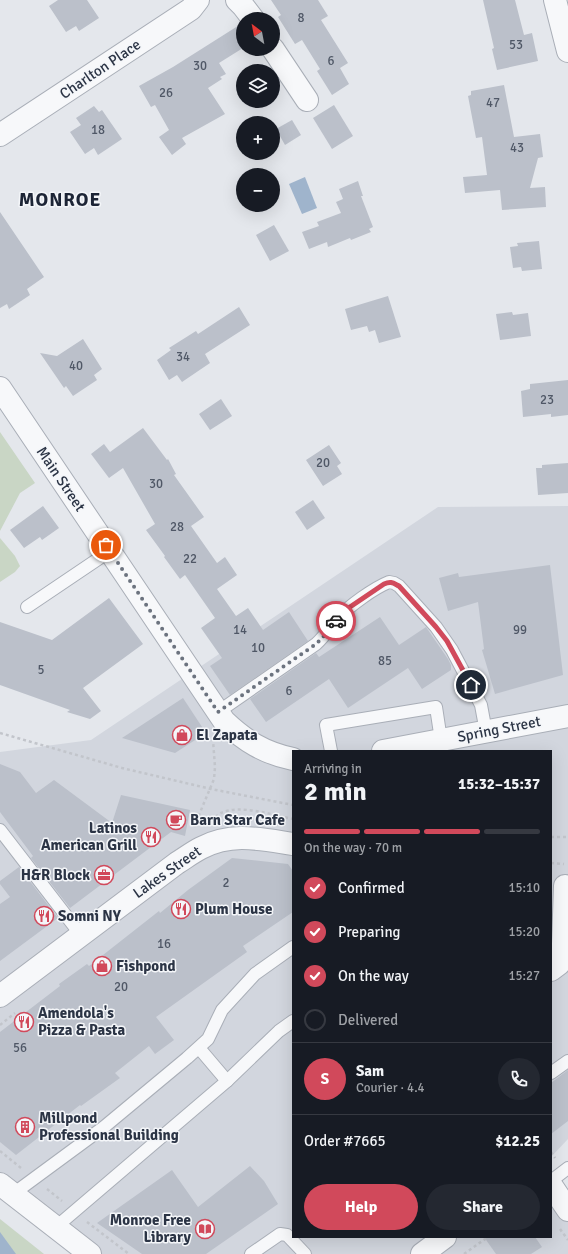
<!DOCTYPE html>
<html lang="en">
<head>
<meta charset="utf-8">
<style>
  body { margin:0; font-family:Signika,sans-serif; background:#242831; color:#f1f3f6; height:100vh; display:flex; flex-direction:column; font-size:15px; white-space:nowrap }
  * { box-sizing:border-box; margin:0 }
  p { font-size:13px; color:#9ea1a6 }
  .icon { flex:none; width:22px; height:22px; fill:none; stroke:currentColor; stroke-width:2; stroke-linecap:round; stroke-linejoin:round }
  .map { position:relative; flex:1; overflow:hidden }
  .side { position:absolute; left:292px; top:750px; width:260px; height:488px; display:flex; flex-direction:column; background:#171b24; border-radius:0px; box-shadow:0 4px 16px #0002 }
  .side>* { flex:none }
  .needle { width:26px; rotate:328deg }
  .tools { position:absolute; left:236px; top:12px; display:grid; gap:8px }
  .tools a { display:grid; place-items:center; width:44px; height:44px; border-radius:50%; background:#171b24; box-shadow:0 4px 16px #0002; font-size:20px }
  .pin { position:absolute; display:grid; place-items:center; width:34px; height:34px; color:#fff; margin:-17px; border:2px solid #fff; border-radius:50%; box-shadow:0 1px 4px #0007 }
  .courier { position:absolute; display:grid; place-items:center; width:40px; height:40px; margin:-20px; border:3px solid #d1495b; border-radius:50%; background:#fff; color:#222; box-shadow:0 1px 5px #0007 }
  .head em { font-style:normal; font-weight:800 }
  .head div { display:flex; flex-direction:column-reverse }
  .head { display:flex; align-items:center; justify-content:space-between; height:68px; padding:0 12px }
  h1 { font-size:26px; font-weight:800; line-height:30px }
  .bar { display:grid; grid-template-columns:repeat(4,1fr); gap:6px 4px; align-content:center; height:48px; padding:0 12px }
  .bar i { height:5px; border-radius:3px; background:#363941 }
  .bar .selected { background:#d1495b }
  .bar p { grid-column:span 4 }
  .line { display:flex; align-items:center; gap:10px; padding:0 12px; border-top:1px solid #363941 }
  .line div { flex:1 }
  .round { display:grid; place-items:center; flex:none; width:42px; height:42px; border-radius:21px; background:#242831 }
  ol { padding:0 12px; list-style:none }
  li { display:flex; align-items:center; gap:12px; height:44px }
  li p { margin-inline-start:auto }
  li .icon { padding:4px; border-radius:50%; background:#d1495b; color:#fff; stroke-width:4 }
  li:last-child { color:#9ea1a6 }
  li i { width:22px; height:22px; border:2px solid #363941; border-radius:50% }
  .cta { display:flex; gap:8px; margin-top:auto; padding:8px 12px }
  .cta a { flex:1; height:46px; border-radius:24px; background:#d1495b; color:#fff; font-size:16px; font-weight:800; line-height:46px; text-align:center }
  .cta a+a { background:#242831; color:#f1f3f6 }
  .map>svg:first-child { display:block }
  .built { fill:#d2d6de }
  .green { fill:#c9d6c5 }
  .water { fill:#9fb4cc }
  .building { fill:#bbc0ca }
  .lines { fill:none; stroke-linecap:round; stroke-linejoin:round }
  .service-casing { stroke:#a9aeb7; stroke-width:14 }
  .minor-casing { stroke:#a9aeb7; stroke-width:24 }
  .tertiary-casing { stroke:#a9aeb7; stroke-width:24 }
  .path { stroke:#c2c5cb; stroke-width:2.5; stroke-dasharray:3 3; stroke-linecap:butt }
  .service { stroke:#f7f8fa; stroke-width:12 }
  .minor { stroke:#f7f8fa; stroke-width:22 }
  .tertiary { stroke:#f7f8fa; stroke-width:22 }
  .done { stroke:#6c737f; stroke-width:4; stroke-dasharray:0 7.2 }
  .route { stroke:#d1495b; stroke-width:5 }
  .labels { text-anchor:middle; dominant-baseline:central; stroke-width:3; stroke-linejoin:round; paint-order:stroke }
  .number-label { font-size:13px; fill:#4f5766 }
  .street-label { font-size:15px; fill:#2b3445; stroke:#f4f6f9 }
  .poi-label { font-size:15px; font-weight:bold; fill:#2b3445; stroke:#f4f6f9; text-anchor:start }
  .district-label { font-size:19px; font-weight:bold; letter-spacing:1px; fill:#1d2536; stroke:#f4f6f9 }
</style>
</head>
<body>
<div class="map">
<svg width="568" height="1254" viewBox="0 0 568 1254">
  <rect width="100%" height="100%" fill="#e4e7ec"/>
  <!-- built -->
  <polygon class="built" points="568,506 568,1139 551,1157 551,751 293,751 293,1237 551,1237 551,1185 568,1210 568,1254 75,1254 0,1197 0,752 91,740 438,507"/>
  <!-- green -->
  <g class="green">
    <polygon points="0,432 35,483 20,493 0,531"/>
    <polygon points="0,538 15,556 20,566 15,572 0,582"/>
    <polygon points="0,1219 44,1254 0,1254"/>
  </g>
  <!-- water -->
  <g class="water">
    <polygon points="305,177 317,208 302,214 289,184"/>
    <polygon points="0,1232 16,1254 0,1254"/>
  </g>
  <!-- building -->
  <g class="building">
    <polygon points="58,0 87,0 99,18 79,31 76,26 66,32 49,6"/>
    <polygon points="271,0 318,0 328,16 321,20 348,63 340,68 349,84 332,95 317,71 320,69 302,40 295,44 278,17 281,15"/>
    <polygon points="483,0 515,0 524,35 532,33 538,61 497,70 492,49 494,48"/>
    <polygon points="241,24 243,26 243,48 219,63 226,74 220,77 222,79 208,88 225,114 182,138 186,144 172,155 159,137 169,130 155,105 151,107 139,86 173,67"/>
    <polygon points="504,85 514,137 540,134 543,157 538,158 530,188 545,187 546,207 502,210 500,190 465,193 463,177 487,175 482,137 476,138 468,96 471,95 471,91"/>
    <polygon points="334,105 353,136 332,149 313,118"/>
    <polygon points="94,106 99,112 102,110 122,139 98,155 94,148 85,154 70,132 81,125 76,118"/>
    <polygon points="292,120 301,135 285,145 276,129"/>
    <polygon points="358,181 363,196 361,196 373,227 369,229 371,232 351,240 350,238 328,247 327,242 309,249 302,232 319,226 317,222 341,213 336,202 343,199 339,189"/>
    <polygon points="0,212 44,277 27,289 30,295 9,309 7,304 0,308"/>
    <polygon points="274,225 289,251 270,261 256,235"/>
    <polygon points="539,241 542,269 522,271 521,267 513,268 510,247 518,246 517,243"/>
    <polygon points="388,296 401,337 379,343 375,330 369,332 367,326 351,330 345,309"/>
    <polygon points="239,307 250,325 205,354 210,363 182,382 177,375 169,380 157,360 171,350 169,348 196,331 198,334"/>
    <polygon points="512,312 513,315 528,313 531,336 500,340 496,314"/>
    <polygon points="83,339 102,369 94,375 97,380 73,396 66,386 64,388 40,353 57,356"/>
    <polygon points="568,380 568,415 551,417 551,414 523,417 521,391 530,389 530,384"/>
    <polygon points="221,399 232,416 210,430 199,414"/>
    <polygon points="143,428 167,460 168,459 176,474 174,475 204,517 191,526 217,563 225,557 237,575 217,589 236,616 248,608 263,630 289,612 308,641 230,695 210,666 222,658 201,628 215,618 185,575 180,579 164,557 165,556 146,530 155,524 123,468 109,478 91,454 104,444 110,452"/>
    <polygon points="329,445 341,463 337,466 342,474 323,486 306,460"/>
    <polygon points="568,463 568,493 538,495 536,468 542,468 542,465"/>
    <polygon points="313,500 325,518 307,530 295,512"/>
    <polygon points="43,506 59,528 42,540 40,537 24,548 10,530"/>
    <polygon points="550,565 563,675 495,694 482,650 484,649 478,602 448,611 439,578 458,573 459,577"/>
    <polygon points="109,598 143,644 83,688 101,711 90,719 67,712 70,710 0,685 0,622 52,640"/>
    <polygon points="380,617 399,645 426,627 448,659 451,665 451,670 422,689 408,668 348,708 329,679 266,722 250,699 316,653 319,657"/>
    <polygon points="183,698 206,733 175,753 122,738"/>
    <polygon points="0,764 20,772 36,793 54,780 112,823 121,795 190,810 185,836 171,832 70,908 31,858 33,856 0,812"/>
    <polygon points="232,858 288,864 293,871 293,912 243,946 247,952 156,1017 174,1040 155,1054 149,1046 115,1073 120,1078 81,1106 80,1105 16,1155 0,1142 0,1032 60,986 59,984 87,964 89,966 159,911 160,913 188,890"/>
    <polygon points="19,867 58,918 0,961 0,904 10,897 0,884 0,881"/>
    <polygon points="568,1070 568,1121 551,1134 551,1083"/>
    <polygon points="250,1166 264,1181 278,1204 206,1254 142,1254 97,1223 172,1170 198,1207"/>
    <polygon points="484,1237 535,1237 542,1247 531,1254 496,1254"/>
  </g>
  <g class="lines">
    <!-- service casing -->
    <g class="service-casing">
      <g id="service">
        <polyline points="27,607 110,551"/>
        <path d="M218,712L316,644C325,636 331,626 338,618C349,606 374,588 389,582L394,583L399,586L436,627L452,650L481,705L486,732"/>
        <polyline points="331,751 326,725 436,707 441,740"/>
        <polyline points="0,830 81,935"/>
        <polyline points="199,1048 227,1081"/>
        <polyline points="551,1073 568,1061"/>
        <polyline points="551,1181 568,1168"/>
        <polyline points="13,1194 104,1127 187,1058 208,1039 222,1010 255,974 293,947"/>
        <polyline points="56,1227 227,1081 279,1031 293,1021"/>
        <polyline points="251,1254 280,1234 287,1235 305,1254"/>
      </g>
    </g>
    <!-- minor casing -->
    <g class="minor-casing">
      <g id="minor">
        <polyline points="237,0 243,6 253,19"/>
        <polyline points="555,0 568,51"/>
        <polyline points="273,49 307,100"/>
        <polyline points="0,135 191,9 198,0"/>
        <polyline points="551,970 559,964 563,944 565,886"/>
        <polyline points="0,1184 90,1254"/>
        <polyline points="551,1185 568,1210"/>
        <polyline points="422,1254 445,1237"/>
      </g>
    </g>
    <!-- tertiary casing -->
    <g class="tertiary-casing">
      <g id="tertiary">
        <path d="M0,388L224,721C245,741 264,753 293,759"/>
        <polyline points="383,751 568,716"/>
        <path d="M0,996L177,863C185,858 193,852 201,848C232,832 260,839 293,844"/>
      </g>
    </g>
    <!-- path -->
    <g class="path">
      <polyline points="0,733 122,768 211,789 293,805"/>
      <path d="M211,821C214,818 218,815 221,813C240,804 273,815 293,819"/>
      <polyline points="194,827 214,779 215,767 213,740"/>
      <polyline points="551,837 568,837"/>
      <polyline points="551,863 564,864"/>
      <polyline points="0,1025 15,1013"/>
      <polyline points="0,1151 21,1168"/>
      <polyline points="551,1152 555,1158"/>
      <polyline points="47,1189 62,1201"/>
      <polyline points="87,1222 129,1254"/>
      <polyline points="560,1229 568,1240"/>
      <polyline points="464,1254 488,1237"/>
    </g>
    <!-- service -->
    <use href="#service" class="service"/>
    <!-- minor -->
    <use href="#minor" class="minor"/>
    <!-- tertiary -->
    <use href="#tertiary" class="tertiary"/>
  </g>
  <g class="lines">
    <!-- done -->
    <polyline class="done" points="106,545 218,712 316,644 323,637 336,621"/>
    <!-- route -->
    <path class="route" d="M336,621L347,609L384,584C391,581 393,583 399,586L436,627L447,641L471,685"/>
  </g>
  <!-- icons -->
  <defs>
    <g id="shop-ring" transform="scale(1)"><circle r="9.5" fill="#f4f6f9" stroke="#d1495b" stroke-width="1.5"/><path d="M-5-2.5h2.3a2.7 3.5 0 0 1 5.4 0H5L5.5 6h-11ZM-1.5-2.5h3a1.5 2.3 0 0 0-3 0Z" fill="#d1495b"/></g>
    <g id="cafe-ring" transform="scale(1)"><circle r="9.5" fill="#f4f6f9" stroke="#d1495b" stroke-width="1.5"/><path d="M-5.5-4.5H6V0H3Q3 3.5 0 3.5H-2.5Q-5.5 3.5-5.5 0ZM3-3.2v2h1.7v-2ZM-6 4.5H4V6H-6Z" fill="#d1495b"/></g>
    <g id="restaurant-ring" transform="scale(1)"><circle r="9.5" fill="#f4f6f9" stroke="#d1495b" stroke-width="1.5"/><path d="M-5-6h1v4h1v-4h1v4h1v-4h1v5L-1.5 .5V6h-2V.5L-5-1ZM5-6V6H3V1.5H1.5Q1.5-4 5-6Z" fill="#d1495b"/></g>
    <g id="office-ring" transform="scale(1)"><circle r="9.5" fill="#f4f6f9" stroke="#d1495b" stroke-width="1.5"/><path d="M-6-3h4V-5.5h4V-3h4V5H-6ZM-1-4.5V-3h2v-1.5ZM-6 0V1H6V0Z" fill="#d1495b"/></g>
    <g id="building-ring" transform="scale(1)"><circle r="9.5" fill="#f4f6f9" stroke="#d1495b" stroke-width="1.5"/><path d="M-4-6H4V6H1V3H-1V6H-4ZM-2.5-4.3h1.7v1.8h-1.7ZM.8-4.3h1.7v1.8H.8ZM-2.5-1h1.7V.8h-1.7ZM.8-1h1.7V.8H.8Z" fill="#d1495b"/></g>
    <g id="library-ring" transform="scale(1)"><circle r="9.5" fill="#f4f6f9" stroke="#d1495b" stroke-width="1.5"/><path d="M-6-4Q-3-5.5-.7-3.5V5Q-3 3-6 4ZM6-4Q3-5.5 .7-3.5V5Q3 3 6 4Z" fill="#d1495b"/></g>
  </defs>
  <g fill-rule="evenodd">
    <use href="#shop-ring" x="182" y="735"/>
    <use href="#cafe-ring" x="176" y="820"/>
    <use href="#restaurant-ring" x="151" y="837"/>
    <use href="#office-ring" x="104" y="875"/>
    <use href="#restaurant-ring" x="181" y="909"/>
    <use href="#restaurant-ring" x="44" y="916"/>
    <use href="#shop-ring" x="102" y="966"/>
    <use href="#restaurant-ring" x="24" y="1022"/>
    <use href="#building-ring" x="25" y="1127"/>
    <use href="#library-ring" x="205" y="1229"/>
  </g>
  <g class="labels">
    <!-- number labels -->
    <g class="number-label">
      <text x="301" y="18">8</text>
      <text x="516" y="45">53</text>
      <text x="331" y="61">6</text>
      <text x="200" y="66">30</text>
      <text x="166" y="93">26</text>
      <text x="493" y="103">47</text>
      <text x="98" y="130">18</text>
      <text x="517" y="148">43</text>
      <text x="183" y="357">34</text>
      <text x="76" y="366">40</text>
      <text x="547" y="400">23</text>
      <text x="323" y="463">20</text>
      <text x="156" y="484">30</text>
      <text x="177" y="527">28</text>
      <text x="190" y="559">22</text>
      <text x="240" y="630">14</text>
      <text x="520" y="630">99</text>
      <text x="258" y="648">10</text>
      <text x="385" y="661">85</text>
      <text x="41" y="670">5</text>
      <text x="289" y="691">6</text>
      <text x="226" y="883">2</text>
      <text x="164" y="944">16</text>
      <text x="121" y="987">20</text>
      <text x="20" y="1048">56</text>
    </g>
    <!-- street labels -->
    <g class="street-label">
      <text transform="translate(100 69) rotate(-34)">Charlton Place</text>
      <text transform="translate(61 479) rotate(56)">Main Street</text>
      <text transform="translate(499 729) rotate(-11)">Spring Street</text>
      <text transform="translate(167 872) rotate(-35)">Lakes Street</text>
    </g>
    <!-- poi labels -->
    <g class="poi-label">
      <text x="196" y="735">El Zapata</text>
      <text x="190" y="820">Barn Star Cafe</text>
      <text x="137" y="828" text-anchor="end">Latinos<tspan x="137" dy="17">American Grill</tspan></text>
      <text x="90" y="875" text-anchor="end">H&amp;R Block</text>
      <text x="195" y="909">Plum House</text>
      <text x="58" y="916">Somni NY</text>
      <text x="116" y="966">Fishpond</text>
      <text x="38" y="1013">Amendola's<tspan x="38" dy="17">Pizza &amp; Pasta</tspan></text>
      <text x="39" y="1118">Millpond<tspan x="39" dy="17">Professional Building</tspan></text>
      <text x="191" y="1220" text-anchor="end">Monroe Free<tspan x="191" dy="17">Library</tspan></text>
    </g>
    <!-- district labels -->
    <g class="district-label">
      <text x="60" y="200">MONROE</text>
    </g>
  </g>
</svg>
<div class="tools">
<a><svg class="needle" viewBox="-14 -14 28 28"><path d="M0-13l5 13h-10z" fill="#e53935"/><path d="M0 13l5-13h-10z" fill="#9ea1a6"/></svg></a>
<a><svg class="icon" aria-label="layers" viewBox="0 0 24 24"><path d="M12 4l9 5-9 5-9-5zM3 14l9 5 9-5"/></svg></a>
<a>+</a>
<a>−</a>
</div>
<div class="pin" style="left:106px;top:545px;background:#ea580c"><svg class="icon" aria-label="bag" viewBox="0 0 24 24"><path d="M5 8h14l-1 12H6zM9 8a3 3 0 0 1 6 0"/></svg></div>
<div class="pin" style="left:471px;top:685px;background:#1f2937"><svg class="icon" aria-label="home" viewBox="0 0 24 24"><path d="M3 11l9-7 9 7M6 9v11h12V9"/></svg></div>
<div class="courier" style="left:336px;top:621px"><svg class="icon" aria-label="car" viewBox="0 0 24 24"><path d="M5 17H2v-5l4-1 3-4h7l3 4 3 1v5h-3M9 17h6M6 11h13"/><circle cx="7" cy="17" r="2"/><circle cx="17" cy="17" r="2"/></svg></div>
<section class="side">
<div class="head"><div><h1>2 min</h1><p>Arriving in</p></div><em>15:32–15:37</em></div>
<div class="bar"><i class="selected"></i><i class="selected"></i><i class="selected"></i><i></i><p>On the way · 70 m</p></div>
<ol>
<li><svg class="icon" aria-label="check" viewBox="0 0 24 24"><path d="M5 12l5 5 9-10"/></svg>Confirmed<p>15:10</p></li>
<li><svg class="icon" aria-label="check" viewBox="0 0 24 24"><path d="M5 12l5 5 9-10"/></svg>Preparing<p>15:20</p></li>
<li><svg class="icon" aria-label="check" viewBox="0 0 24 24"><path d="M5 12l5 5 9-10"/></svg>On the way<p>15:27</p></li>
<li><i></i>Delivered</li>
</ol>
<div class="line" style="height:72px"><b class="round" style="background:#d1495b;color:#fff">S</b><div><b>Sam</b><p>Courier · 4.4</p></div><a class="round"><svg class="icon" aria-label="phone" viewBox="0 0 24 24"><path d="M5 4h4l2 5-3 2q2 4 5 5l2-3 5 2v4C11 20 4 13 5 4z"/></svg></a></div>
<div class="line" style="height:52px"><div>Order #7665</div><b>$12.25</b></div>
<div class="cta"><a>Help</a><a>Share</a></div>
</section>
</div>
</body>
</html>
